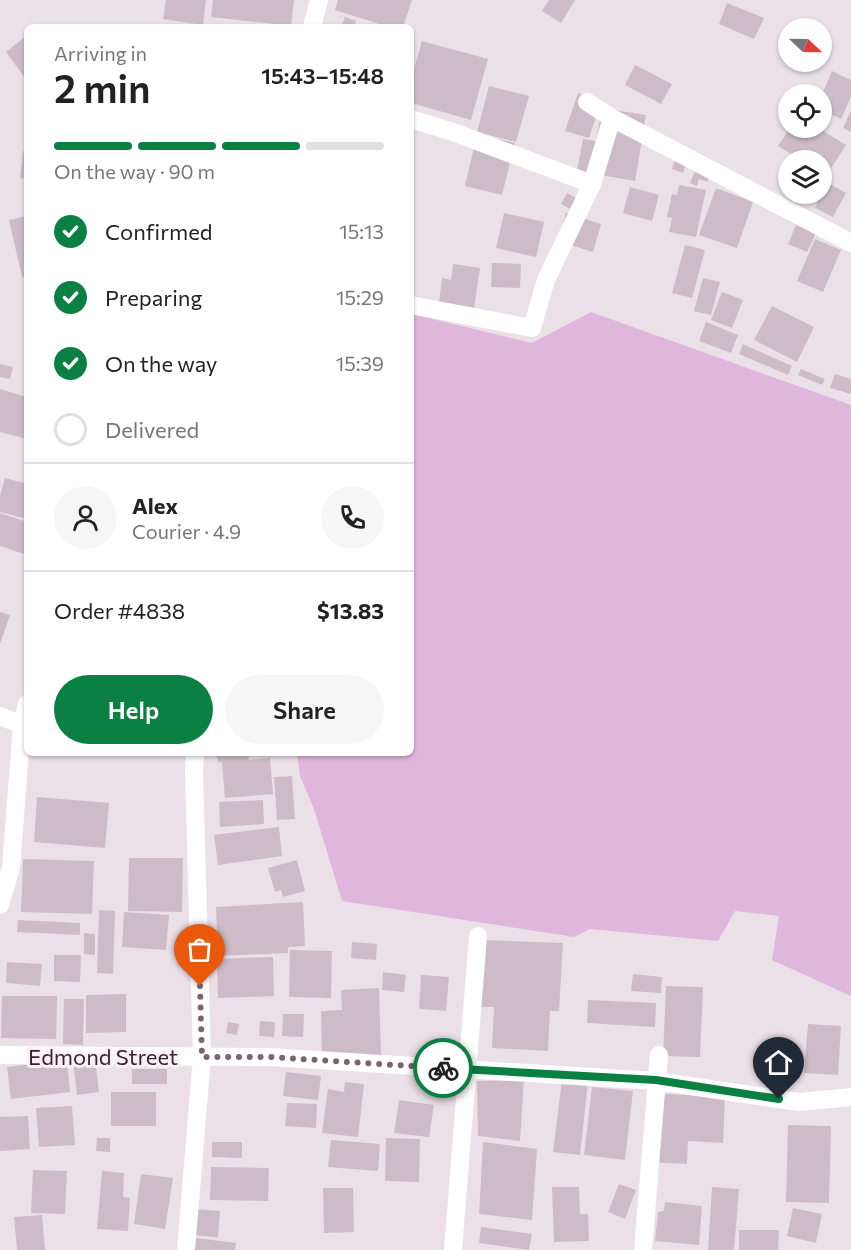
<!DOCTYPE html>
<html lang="en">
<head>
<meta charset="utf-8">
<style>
  body { margin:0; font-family:Commissioner,sans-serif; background:#f6f6f6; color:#222; height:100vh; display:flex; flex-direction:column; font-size:22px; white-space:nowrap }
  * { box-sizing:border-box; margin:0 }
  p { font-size:20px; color:#767676 }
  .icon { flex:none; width:33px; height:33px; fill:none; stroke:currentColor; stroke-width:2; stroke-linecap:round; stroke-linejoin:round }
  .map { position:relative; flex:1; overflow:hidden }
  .panel { position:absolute; left:24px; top:24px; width:390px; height:732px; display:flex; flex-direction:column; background:#fff; border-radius:9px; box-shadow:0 2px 4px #0004 }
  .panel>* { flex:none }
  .needle { width:39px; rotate:112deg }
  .fabs { position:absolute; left:778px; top:18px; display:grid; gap:12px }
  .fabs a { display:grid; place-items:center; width:54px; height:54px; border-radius:50%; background:#fff; box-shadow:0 2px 4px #0004; font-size:30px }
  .pin { position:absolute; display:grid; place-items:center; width:51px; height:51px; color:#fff; margin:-62px -26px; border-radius:50% 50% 50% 0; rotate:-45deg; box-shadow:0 0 6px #0007 }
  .pin .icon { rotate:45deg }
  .courier { position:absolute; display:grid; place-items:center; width:60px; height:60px; margin:-30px; border:4px solid #0b8043; border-radius:50%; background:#fff; color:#222; box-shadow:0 2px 8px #0007 }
  .head em { font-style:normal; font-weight:600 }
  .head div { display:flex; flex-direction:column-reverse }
  .head { display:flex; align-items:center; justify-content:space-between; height:102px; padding:0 30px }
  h1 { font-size:39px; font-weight:600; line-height:45px }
  .bar { display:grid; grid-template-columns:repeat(4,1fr); gap:9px 6px; align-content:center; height:72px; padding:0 30px }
  .bar i { height:8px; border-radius:4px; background:#e0e0e0 }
  .bar .selected { background:#0b8043 }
  .bar p { grid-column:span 4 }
  .line { display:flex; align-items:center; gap:15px; padding:0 30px; border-top:2px solid #e0e0e0 }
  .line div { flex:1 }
  .round { display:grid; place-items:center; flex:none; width:63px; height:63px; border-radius:32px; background:#f6f6f6 }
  ol { padding:0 30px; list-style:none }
  li { display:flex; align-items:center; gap:18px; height:66px }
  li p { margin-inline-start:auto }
  li .icon { padding:6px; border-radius:50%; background:#0b8043; color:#fff; stroke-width:4 }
  li:last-child { color:#767676 }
  li i { width:33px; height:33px; border:3px solid #e0e0e0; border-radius:50% }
  .button { display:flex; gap:12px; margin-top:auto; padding:12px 30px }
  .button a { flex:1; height:69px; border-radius:36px; background:#0b8043; color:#fff; font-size:24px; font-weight:600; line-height:69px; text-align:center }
  .button a+a { background:#f6f6f6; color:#222 }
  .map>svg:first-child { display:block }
  .green { fill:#dfb7dd }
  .building { fill:#cdbcc7 }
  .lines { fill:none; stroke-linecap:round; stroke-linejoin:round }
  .minor { stroke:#fff; stroke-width:18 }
  .done { stroke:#7b636f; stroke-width:6; stroke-dasharray:0 10.8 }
  .route { stroke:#0b8043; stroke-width:8 }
  .labels { text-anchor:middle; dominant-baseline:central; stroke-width:6; stroke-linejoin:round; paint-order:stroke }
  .street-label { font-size:22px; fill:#3e1f2e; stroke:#f8f1f6 }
</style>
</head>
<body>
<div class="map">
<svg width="851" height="1250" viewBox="0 0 851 1250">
  <rect width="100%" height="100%" fill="#ece0e8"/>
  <!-- green -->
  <polygon class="green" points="591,312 851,405 851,996 772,960 779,916 735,911 718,941 590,929 574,937 342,901 314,809 300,776 297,753 411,753 412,314 532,343"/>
  <!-- building -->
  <g class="building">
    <polygon points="166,0 206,0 203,25 163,19"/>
    <polygon points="213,0 294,0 291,26 211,17"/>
    <polygon points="338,0 412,0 403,27 389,27 335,10"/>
    <polygon points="549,0 575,0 561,23 542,11"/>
    <polygon points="727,3 764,18 754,39 719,24"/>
    <polygon points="345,17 356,21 354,27 341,27"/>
    <polygon points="26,36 27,37 27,81 6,52"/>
    <polygon points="422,41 488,59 471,120 415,104 411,96 411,80"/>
    <polygon points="635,65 672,84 661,104 625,85"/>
    <polygon points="832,71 851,80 851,97 841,119 822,110 822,94"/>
    <polygon points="489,86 529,96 516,142 477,132"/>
    <polygon points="578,93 601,101 589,138 565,131"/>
    <polygon points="602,108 646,115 635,181 577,171 583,139 596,141"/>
    <polygon points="851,110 851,132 843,128"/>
    <polygon points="790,128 818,128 846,145 826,176 822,174 822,160 801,160 778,146"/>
    <polygon points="477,134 515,143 502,195 465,186"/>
    <polygon points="23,151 27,151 27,179 20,178"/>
    <polygon points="675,160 686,164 683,173 672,169"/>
    <polygon points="695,171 710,177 707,182 699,179 697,186 690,183"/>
    <polygon points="828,183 846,193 833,217 815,208"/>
    <polygon points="679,185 706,190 696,237 669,232 672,218 667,217 672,194 677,195"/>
    <polygon points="630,187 659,195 652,221 623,213"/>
    <polygon points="716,188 753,202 737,248 699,235"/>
    <polygon points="567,193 578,199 572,210 561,204"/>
    <polygon points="504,213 544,222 536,257 496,248"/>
    <polygon points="566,213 601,224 593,252 558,241"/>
    <polygon points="27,216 27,276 22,277 9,220"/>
    <polygon points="796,225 816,233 807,252 788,244"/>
    <polygon points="815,239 841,250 823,292 797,281"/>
    <polygon points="685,245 705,250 692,298 672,293"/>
    <polygon points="492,263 521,264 520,288 491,287"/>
    <polygon points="453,264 480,268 474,308 439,303 442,278 451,280"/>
    <polygon points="703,278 720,282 711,315 694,311"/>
    <polygon points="722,292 743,300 732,328 711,320"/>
    <polygon points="772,306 814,327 797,362 754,340"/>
    <polygon points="706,322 738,335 731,353 699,341"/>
    <polygon points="743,344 792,366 788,375 739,354"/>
    <polygon points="0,364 13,367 10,379 0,377"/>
    <polygon points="801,369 825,379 822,385 798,375"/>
    <polygon points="835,374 851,379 851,394 830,388"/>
    <polygon points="0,389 27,397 27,439 0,432"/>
    <polygon points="5,478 27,484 27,519 0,512 0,496"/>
    <polygon points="0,513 27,522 27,555 0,546"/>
    <polygon points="0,612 10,615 0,644"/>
    <polygon points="216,753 248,753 249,760 270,758 273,794 225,798 222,762 218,763"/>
    <polygon points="292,776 295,819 277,820 274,777"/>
    <polygon points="37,797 109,803 105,848 34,842"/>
    <polygon points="263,800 264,824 220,827 219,802"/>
    <polygon points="279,827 282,856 218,865 214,835"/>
    <polygon points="129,858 183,858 182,912 128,911"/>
    <polygon points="23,859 94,861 92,914 21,912"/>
    <polygon points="297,860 305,891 283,897 281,890 275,892 268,868"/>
    <polygon points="303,902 305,946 288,947 288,953 218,956 216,907"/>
    <polygon points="99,910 115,911 113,974 97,973"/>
    <polygon points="124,912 169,915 166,950 122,947"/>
    <polygon points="18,920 80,923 80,935 17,932"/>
    <polygon points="84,933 95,934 95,955 84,954"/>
    <polygon points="485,940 563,943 559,1011 550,1011 548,1051 492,1048 494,1007 481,1007"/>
    <polygon points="352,942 377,944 376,960 351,958"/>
    <polygon points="290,950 332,951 331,998 289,997"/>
    <polygon points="54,955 81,955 80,982 54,981"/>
    <polygon points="273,957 274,996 218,998 217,959"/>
    <polygon points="7,962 42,964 40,986 6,983"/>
    <polygon points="383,972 406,975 404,992 382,990"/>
    <polygon points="633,974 662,977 661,993 631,991"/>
    <polygon points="421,975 449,977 446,1011 419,1009"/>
    <polygon points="666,986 703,987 700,1057 663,1056"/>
    <polygon points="379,988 381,1055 322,1057 321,1011 342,1010 341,990"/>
    <polygon points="126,994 126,1032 86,1033 86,995"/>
    <polygon points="2,996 57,996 56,1039 1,1038"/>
    <polygon points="64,999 84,999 83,1045 63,1044"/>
    <polygon points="588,1000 656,1003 655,1027 587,1023"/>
    <polygon points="283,1014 304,1014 303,1037 282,1036"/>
    <polygon points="260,1021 275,1022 274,1037 259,1036"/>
    <polygon points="228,1022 239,1024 237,1035 226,1033"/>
    <polygon points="808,1024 841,1026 838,1075 804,1073"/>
    <polygon points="95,1059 99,1092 77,1095 73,1062"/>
    <polygon points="67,1060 70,1092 11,1099 7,1067"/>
    <rect x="132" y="1069" width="35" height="15"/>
    <polygon points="286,1072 321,1076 318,1100 283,1096"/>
    <polygon points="524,1080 520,1141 478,1136 477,1081"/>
    <polygon points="562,1080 588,1083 580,1155 553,1152"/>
    <polygon points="345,1082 364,1084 358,1137 322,1133 328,1089 344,1092"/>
    <polygon points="592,1087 633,1091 625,1160 584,1155"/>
    <rect x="111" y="1092" width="45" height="34"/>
    <polygon points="651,1093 725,1097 723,1143 688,1141 687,1164 647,1162"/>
    <polygon points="399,1100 434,1105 429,1137 394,1133"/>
    <polygon points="287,1103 317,1104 316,1128 285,1126"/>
    <polygon points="72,1106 75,1145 39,1147 36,1108"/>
    <polygon points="28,1116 30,1149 0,1151 0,1117"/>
    <polygon points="788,1125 831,1126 829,1203 786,1202"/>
    <polygon points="97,1138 110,1138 110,1152 96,1151"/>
    <polygon points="386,1138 420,1139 419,1182 385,1181"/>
    <polygon points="331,1140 380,1144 378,1171 328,1167"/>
    <polygon points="212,1142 242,1142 242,1158 212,1157"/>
    <polygon points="483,1142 537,1149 532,1220 479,1214"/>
    <polygon points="211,1167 269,1168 268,1201 210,1200"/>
    <polygon points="33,1170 67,1171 65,1214 31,1213"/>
    <polygon points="102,1171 124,1173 123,1197 130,1198 128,1231 97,1229"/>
    <polygon points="141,1174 173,1178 165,1229 134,1224"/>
    <polygon points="619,1184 636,1190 625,1219 608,1212"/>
    <polygon points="552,1187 579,1187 580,1214 588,1214 589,1241 554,1242"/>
    <polygon points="712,1187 739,1189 734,1250 708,1250"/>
    <polygon points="323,1188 353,1188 354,1232 324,1233"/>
    <polygon points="665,1202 702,1206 699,1245 655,1241 658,1212 664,1211"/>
    <polygon points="793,1208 822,1214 816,1243 787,1236"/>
    <polygon points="194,1209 220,1211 218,1237 192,1235"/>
    <polygon points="42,1215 45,1250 17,1250 14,1217"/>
    <polygon points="481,1227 532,1234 529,1250 479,1243"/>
    <polygon points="739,1230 779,1230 778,1250 739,1250"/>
    <polygon points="196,1238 236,1243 235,1250 194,1250"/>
  </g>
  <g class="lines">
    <!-- minor -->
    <g class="minor">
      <polyline points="312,27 319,0"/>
      <polyline points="587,102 612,118 851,243"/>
      <polyline points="411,119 453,132 592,184"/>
      <polyline points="411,305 532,328 546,280 592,184 612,118"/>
      <polyline points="0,716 22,725"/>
      <polyline points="0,905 11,867 22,725 27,704"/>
      <polyline points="0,1055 270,1057 656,1081 799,1102 851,1097"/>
      <polyline points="186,1250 202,1057 194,772 195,753"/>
      <polyline points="453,1250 478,936"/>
      <polyline points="643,1250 659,1055"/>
    </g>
  </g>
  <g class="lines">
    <!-- done -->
    <polyline class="done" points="200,986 202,1057 270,1057 443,1068"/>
    <!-- route -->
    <polyline class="route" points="443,1068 656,1080 779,1099"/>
  </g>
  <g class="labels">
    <!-- street labels -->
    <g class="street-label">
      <text x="103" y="1056">Edmond Street</text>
    </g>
  </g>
</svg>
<div class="fabs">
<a><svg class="needle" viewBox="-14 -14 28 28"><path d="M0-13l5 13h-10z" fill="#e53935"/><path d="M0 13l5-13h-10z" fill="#767676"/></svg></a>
<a><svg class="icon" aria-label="locate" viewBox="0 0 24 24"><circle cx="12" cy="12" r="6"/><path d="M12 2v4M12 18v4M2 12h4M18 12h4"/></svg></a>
<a><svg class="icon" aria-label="layers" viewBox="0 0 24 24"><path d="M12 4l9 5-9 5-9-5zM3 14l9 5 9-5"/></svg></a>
</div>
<div class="pin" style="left:200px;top:986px;background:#ea580c"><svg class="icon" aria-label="bag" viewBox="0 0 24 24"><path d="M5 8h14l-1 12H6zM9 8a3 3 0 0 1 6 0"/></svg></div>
<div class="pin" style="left:779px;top:1099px;background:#1f2937"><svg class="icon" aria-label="home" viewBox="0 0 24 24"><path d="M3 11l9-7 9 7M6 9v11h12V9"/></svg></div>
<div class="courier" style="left:443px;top:1068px"><svg class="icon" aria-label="bike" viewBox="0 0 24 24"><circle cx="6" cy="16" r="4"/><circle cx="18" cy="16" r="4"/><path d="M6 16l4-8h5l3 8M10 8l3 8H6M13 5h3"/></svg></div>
<section class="panel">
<div class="head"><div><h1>2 min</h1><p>Arriving in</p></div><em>15:43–15:48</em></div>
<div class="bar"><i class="selected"></i><i class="selected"></i><i class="selected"></i><i></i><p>On the way · 90 m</p></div>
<ol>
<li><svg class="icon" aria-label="check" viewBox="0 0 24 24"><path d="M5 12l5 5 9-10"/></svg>Confirmed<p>15:13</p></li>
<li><svg class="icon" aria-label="check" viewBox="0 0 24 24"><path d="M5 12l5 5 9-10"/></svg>Preparing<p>15:29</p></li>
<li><svg class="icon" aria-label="check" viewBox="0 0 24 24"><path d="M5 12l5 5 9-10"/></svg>On the way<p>15:39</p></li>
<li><i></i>Delivered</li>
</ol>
<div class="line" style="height:108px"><a class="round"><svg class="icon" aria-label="person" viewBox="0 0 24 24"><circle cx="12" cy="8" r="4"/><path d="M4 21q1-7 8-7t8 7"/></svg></a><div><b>Alex</b><p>Courier · 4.9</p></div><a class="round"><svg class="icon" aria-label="phone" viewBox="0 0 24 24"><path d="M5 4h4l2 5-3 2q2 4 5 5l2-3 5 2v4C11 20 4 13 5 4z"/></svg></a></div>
<div class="line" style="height:78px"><div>Order #4838</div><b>$13.83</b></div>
<div class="button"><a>Help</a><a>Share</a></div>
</section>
</div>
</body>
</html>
